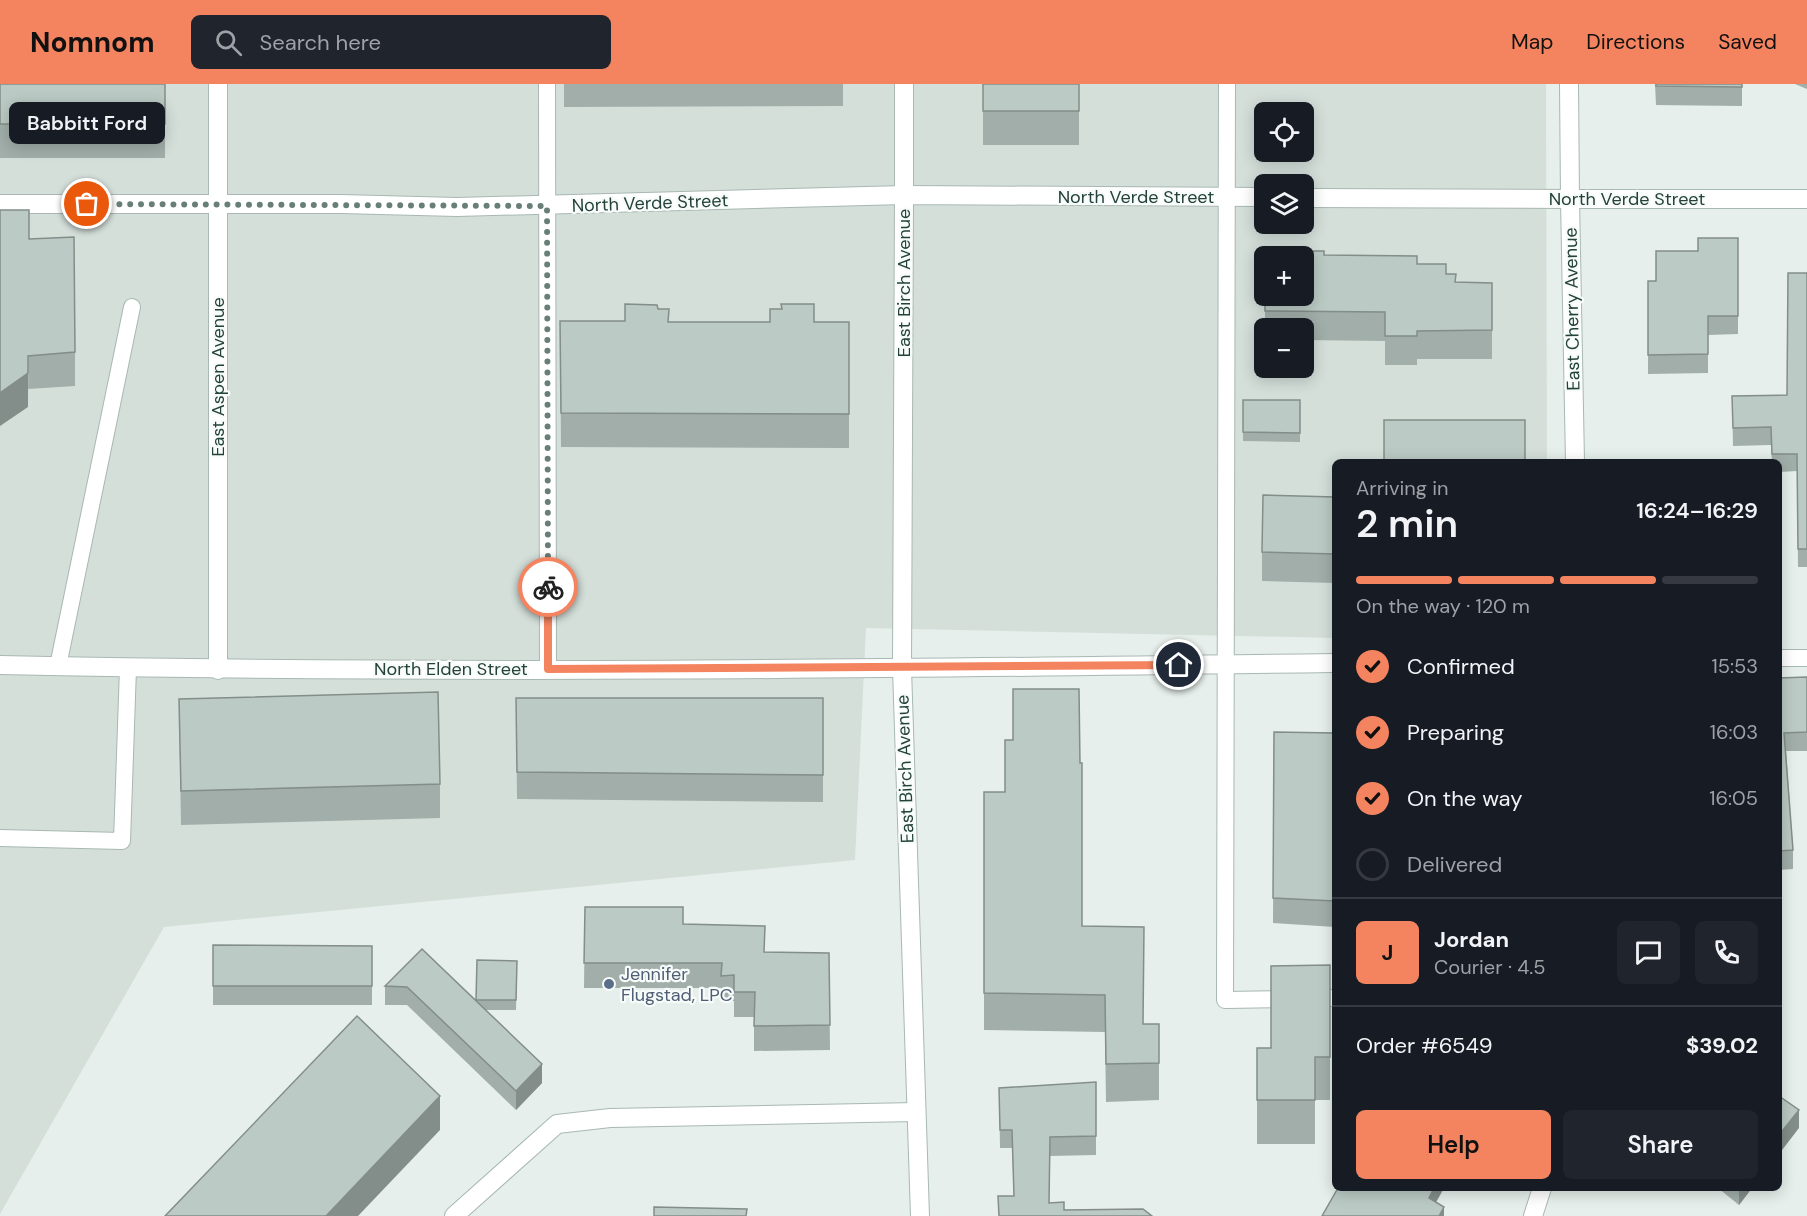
<!DOCTYPE html>
<html lang="en">
<head>
<meta charset="utf-8">
<style>
  body { margin:0; font-family:"DM Sans",sans-serif; background:#20242c; color:#f1f3f6; height:100vh; display:flex; flex-direction:column; font-size:22px; white-space:nowrap }
  * { box-sizing:border-box; margin:0 }
  p { font-size:20px; color:#9ea1a6 }
  .icon { flex:none; width:33px; height:33px; fill:none; stroke:currentColor; stroke-width:2; stroke-linecap:round; stroke-linejoin:round }
  .map { position:relative; flex:1; overflow:hidden }
  .details { position:absolute; left:1332px; top:375px; width:450px; height:732px; display:flex; flex-direction:column; background:#171b24; border-radius:9px; box-shadow:0 3px 15px #0003 }
  .details>* { flex:none }
  .tools { position:absolute; left:1254px; top:18px; display:grid; gap:12px }
  .tools a { display:grid; place-items:center; width:60px; height:60px; border-radius:9px; background:#171b24; box-shadow:0 3px 15px #0003; font-size:30px }
  .pin { position:absolute; display:grid; place-items:center; width:51px; height:51px; color:#fff; margin:-26px; border:3px solid #fff; border-radius:50%; box-shadow:0 2px 6px #0007 }
  .courier { position:absolute; display:grid; place-items:center; width:60px; height:60px; margin:-30px; border:4px solid #f4845f; border-radius:50%; background:#fff; color:#222; box-shadow:0 2px 8px #0007 }
  .bubble { position:absolute; height:42px; border-radius:9px; background:#171b24; box-shadow:0 3px 15px #0003; font-size:20px; font-weight:600; line-height:42px; text-align:center }
  .overview em { font-style:normal; font-weight:600 }
  .overview div { display:flex; flex-direction:column-reverse }
  .overview { display:flex; align-items:center; justify-content:space-between; height:102px; padding:0 24px }
  h1 { font-size:39px; font-weight:600; line-height:45px }
  .bar { display:grid; grid-template-columns:repeat(4,1fr); gap:9px 6px; align-content:center; height:72px; padding:0 24px }
  .bar i { height:8px; border-radius:4px; background:#363941 }
  .bar .current { background:#f4845f }
  .bar p { grid-column:span 4 }
  .line { display:flex; align-items:center; gap:15px; padding:0 24px; border-top:2px solid #363941 }
  .line div { flex:1 }
  .round { display:grid; place-items:center; flex:none; width:63px; height:63px; border-radius:9px; background:#20242c }
  ol { padding:0 24px; list-style:none }
  li { display:flex; align-items:center; gap:18px; height:66px }
  li p { margin-inline-start:auto }
  li .icon { padding:6px; border-radius:50%; background:#f4845f; color:#111; stroke-width:4 }
  li:last-child { color:#9ea1a6 }
  li i { width:33px; height:33px; border:3px solid #363941; border-radius:50% }
  .cta { display:flex; gap:12px; margin-top:auto; padding:12px 24px }
  .cta a { flex:1; height:69px; border-radius:9px; background:#f4845f; color:#111; font-size:24px; font-weight:600; line-height:69px; text-align:center }
  .cta a+a { background:#20242c; color:#f1f3f6 }
  header { display:flex; align-items:center; gap:36px; box-sizing:border-box; height:84px; padding:0 30px; background:#f4845f; color:#111 }
  header strong { font-size:28px }
  nav { display:flex; gap:33px; margin-inline-start:auto; font-size:21px }
  .search { width:420px; height:54px; background:#20242c; display:flex; align-items:center; gap:15px; box-sizing:border-box; padding:0 21px; border-radius:9px; color:#9ea1a6; font-size:22px }
  .map>svg:first-child { display:block }
  .built { fill:#d4dfda; fill-rule:evenodd }
  .lines { fill:none; stroke-linecap:round; stroke-linejoin:round }
  .service-casing { stroke:#a8b8b2; stroke-width:18 }
  .minor-casing { stroke:#a8b8b2; stroke-width:20 }
  .tertiary-casing { stroke:#a8b8b2; stroke-width:20 }
  .service { stroke:#fff; stroke-width:16 }
  .minor { stroke:#fff; stroke-width:18 }
  .tertiary { stroke:#fff; stroke-width:18 }
  .wall { fill:#a1aea9 }
  .shaded-wall { fill:#838d89 }
  .building { fill:#bbcac4; stroke:#838d89; stroke-width:1.5 }
  .done { stroke:#687f78; stroke-width:6; stroke-dasharray:0 10.8 }
  .route { stroke:#f4845f; stroke-width:8 }
  .service-dot { fill:#5c6f8a; stroke:#f7fbf9; stroke-width:2 }
  .labels { text-anchor:middle; dominant-baseline:central; stroke-width:4.5; stroke-linejoin:round; paint-order:stroke }
  .street-label { font-size:18px; fill:#24423a; stroke:#f7fbf9 }
  .service-label { font-size:18px; fill:#4e5e75; stroke:#f7fbf9; text-anchor:start }
</style>
</head>
<body>
<header>
<strong>Nomnom</strong>
<div class="search"><svg class="icon" aria-label="search" viewBox="0 0 24 24"><circle cx="10" cy="10" r="6"/><path d="M15 15l6 6"/></svg>Search here</div>
<nav><a>Map</a><a>Directions</a><a>Saved</a></nav>
</header>
<div class="map">
<svg width="1807" height="1132" viewBox="0 0 1807 1132">
  <rect width="100%" height="100%" fill="#e6efeb"/>
  <!-- built -->
  <path class="built" d="M0,0H1546L1547,378H1335V554L866,544L855,776L164,843L0,1130ZM1264,28H1304V68H1264ZM1264,100H1304V140H1264ZM1264,172H1304V212H1264ZM1264,244H1304V284H1264Z"/>
  <g class="lines">
    <!-- service casing -->
    <g class="service-casing">
      <g id="service">
        <polyline points="547,0 548,585"/>
        <polyline points="1227,0 1225,916 1335,914"/>
        <polyline points="1779,574 1807,574"/>
        <polyline points="58,582 132,223"/>
        <polyline points="0,754 122,757 128,584"/>
      </g>
    </g>
    <!-- minor casing -->
    <g class="minor-casing">
      <g id="minor">
        <polyline points="904,111 902,585 920,1132"/>
        <polyline points="1575,378 1570,115 1807,115"/>
        <path d="M0,581C445,590 890,585 1335,579"/>
        <polyline points="218,586 218,121"/>
        <polyline points="454,1132 557,1040 610,1034 916,1028"/>
        <polyline points="1533,1132 1542,1104"/>
      </g>
    </g>
    <!-- tertiary casing -->
    <g class="tertiary-casing">
      <g id="tertiary">
        <polyline points="904,0 904,111"/>
        <polyline points="1304,114 1570,115 1569,0"/>
        <polyline points="0,120 341,120 457,123 904,111 1264,113"/>
        <polyline points="218,121 218,0"/>
      </g>
    </g>
    <!-- service -->
    <use href="#service" class="service"/>
    <!-- minor -->
    <use href="#minor" class="minor"/>
    <!-- tertiary -->
    <use href="#tertiary" class="tertiary"/>
  </g>
  <!-- wall -->
  <g class="wall">
    <rect x="0" y="0" width="165" height="74"/>
    <polygon points="564,0 843,0 843,22 564,23"/>
    <rect x="983" y="0" width="96" height="61"/>
    <polygon points="1655,0 1742,0 1742,22 1656,21"/>
    <polygon points="1795,0 1807,0 1807,5"/>
    <polygon points="1738,154 1738,250 1708,251 1708,289 1648,290 1648,197 1656,197 1698,167"/>
    <polygon points="29,155 75,268 75,302 28,305 28,323"/>
    <polygon points="1417,180 1446,190 1456,198 1492,199 1492,275 1417,275 1417,281 1385,281 1385,257 1304,256 1304,244 1265,244 1265,212"/>
    <polygon points="1807,189 1807,483 1798,483 1797,387 1779,388 1779,378 1772,378 1771,361 1733,362 1732,312 1787,311"/>
    <polygon points="658,225 669,238 849,238 849,364 561,363 560,237 625,237"/>
    <polygon points="1243,316 1300,316 1300,358 1243,357"/>
    <polygon points="1335,413 1335,499 1262,497 1262,468"/>
    <polygon points="1807,593 1807,667 1786,667 1793,766 1793,785 1779,786 1779,594"/>
    <polygon points="516,614 823,614 823,718 517,715"/>
    <polygon points="179,615 440,700 440,734 181,741"/>
    <polygon points="1274,648 1335,649 1335,843 1273,839"/>
    <polygon points="984,708 1005,708 1082,842 1143,940 1159,940 1159,1016 1106,1018 1105,948 984,946"/>
    <polygon points="585,823 683,840 765,868 829,869 830,966 754,967 754,933 734,933 734,917 721,917 721,904 584,904"/>
    <polygon points="213,861 372,862 372,921 213,921"/>
    <polygon points="422,865 476,916 517,877 516,926 485,926 542,999 516,1026 407,921 385,921 385,902"/>
    <polygon points="1330,881 1330,1016 1315,1016 1315,1060 1257,1060 1257,964 1271,964"/>
    <polygon points="1096,998 1096,1071 1050,1072 998,1132 1014,1112 1012,1064 1000,1064 999,1004"/>
    <polygon points="1718,1104 1752,1104 1739,1121"/>
  </g>
  <!-- shaded-wall -->
  <g class="shaded-wall">
    <polygon points="28,272 28,323 0,342 0,309"/>
    <polygon points="542,980 542,999 516,1026 516,1007"/>
    <polygon points="440,1012 440,1046 358,1132 326,1132"/>
    <polygon points="1799,1026 1799,1044 1779,1070 1779,1051"/>
    <polygon points="1434,1104 1444,1104 1429,1131 1429,1114"/>
    <polygon points="1739,1104 1752,1104 1739,1121"/>
    <polygon points="1444,1123 1444,1132 1439,1132"/>
  </g>
  <!-- building -->
  <g class="building">
    <rect x="0" y="0" width="165" height="40"/>
    <rect x="983" y="0" width="96" height="27"/>
    <polygon points="1656,0 1742,0 1742,3 1656,2"/>
    <polygon points="0,126 29,126 29,155 74,153 75,268 28,272 28,289 0,309"/>
    <polygon points="1698,154 1738,154 1738,232 1708,232 1708,270 1648,271 1648,197 1656,197 1656,167 1698,167"/>
    <polygon points="1265,167 1324,167 1324,171 1417,172 1417,180 1446,180 1446,190 1456,190 1455,198 1492,199 1492,246 1417,247 1417,252 1385,252 1385,228 1265,227 1265,212 1304,212 1304,172 1265,172"/>
    <polygon points="1788,189 1807,189 1807,465 1798,465 1797,370 1772,370 1771,343 1733,344 1732,312 1787,311"/>
    <polygon points="625,220 657,221 658,225 669,225 668,238 770,238 770,225 782,225 781,220 814,220 814,238 849,238 849,330 561,329 560,237 625,237"/>
    <polygon points="1243,316 1300,316 1300,349 1243,348"/>
    <rect x="1384" y="336" width="141" height="42"/>
    <polygon points="1263,411 1335,413 1335,470 1262,468"/>
    <polygon points="1807,593 1807,648 1784,649 1793,766 1779,767 1779,594"/>
    <polygon points="1013,605 1079,605 1080,679 1082,679 1082,842 1144,843 1143,940 1159,940 1159,979 1106,980 1105,911 984,909 984,708 1005,708 1005,656 1013,656"/>
    <polygon points="438,608 440,700 181,707 179,615"/>
    <polygon points="516,614 823,614 823,691 517,688"/>
    <polygon points="1274,648 1335,649 1335,817 1273,814"/>
    <polygon points="585,823 683,823 683,840 765,842 764,868 829,869 830,941 754,942 755,908 734,908 734,891 721,892 722,879 584,879"/>
    <polygon points="213,861 372,862 372,902 213,902"/>
    <polygon points="422,865 542,980 516,1007 407,903 385,902"/>
    <polygon points="477,876 517,877 516,916 476,916"/>
    <polygon points="1330,881 1330,973 1315,973 1315,1016 1257,1016 1257,964 1271,964 1271,882"/>
    <polygon points="357,932 440,1012 326,1132 165,1132"/>
    <polygon points="1096,998 1096,1052 1050,1053 1049,1119 1064,1118 1064,1126 1143,1125 1152,1132 999,1132 998,1112 1014,1112 1012,1046 1000,1046 999,1004"/>
    <polygon points="1779,1012 1799,1026 1779,1051"/>
    <polygon points="1338,1104 1434,1104 1429,1114 1444,1123 1439,1132 1322,1132"/>
    <polygon points="654,1123 747,1125 746,1132 654,1132"/>
  </g>
  <g class="lines">
    <!-- done -->
    <polyline class="done" points="87,120 547,122 548,503"/>
    <!-- route -->
    <polyline class="route" points="548,503 548,585 1179,581"/>
  </g>
  <!-- markers -->
  <circle class="service-dot" cx="609" cy="900" r="6"/>
  <g class="labels">
    <!-- street labels -->
    <g class="street-label">
      <text x="1136" y="113">North Verde Street</text>
      <text x="1627" y="115">North Verde Street</text>
      <text transform="translate(650 119) rotate(-2)">North Verde Street</text>
      <text transform="translate(904 199) rotate(-90)">East Birch Avenue</text>
      <text transform="translate(1572 225) rotate(-91)">East Cherry Avenue</text>
      <text transform="translate(218 293) rotate(-90)">East Aspen Avenue</text>
      <text x="451" y="585">North Elden Street</text>
      <text transform="translate(905 685) rotate(-92)">East Birch Avenue</text>
    </g>
    <!-- service labels -->
    <g class="service-label">
      <text x="621" y="890">Jennifer<tspan x="621" dy="21">Flugstad, LPC</tspan></text>
    </g>
  </g>
</svg>
<div class="tools">
<a><svg class="icon" aria-label="locate" viewBox="0 0 24 24"><circle cx="12" cy="12" r="6"/><path d="M12 2v4M12 18v4M2 12h4M18 12h4"/></svg></a>
<a><svg class="icon" aria-label="layers" viewBox="0 0 24 24"><path d="M12 4l9 5-9 5-9-5zM3 14l9 5 9-5"/></svg></a>
<a>+</a>
<a>−</a>
</div>
<div class="pin" style="left:87px;top:120px;background:#ea580c"><svg class="icon" aria-label="bag" viewBox="0 0 24 24"><path d="M5 8h14l-1 12H6zM9 8a3 3 0 0 1 6 0"/></svg></div>
<div class="pin" style="left:1179px;top:581px;background:#1f2937"><svg class="icon" aria-label="home" viewBox="0 0 24 24"><path d="M3 11l9-7 9 7M6 9v11h12V9"/></svg></div>
<div class="courier" style="left:548px;top:503px"><svg class="icon" aria-label="bike" viewBox="0 0 24 24"><circle cx="6" cy="16" r="4"/><circle cx="18" cy="16" r="4"/><path d="M6 16l4-8h5l3 8M10 8l3 8H6M13 5h3"/></svg></div>
<div class="bubble" style="left:9px;top:18px;width:156px">Babbitt Ford</div>
<section class="details">
<div class="overview"><div><h1>2 min</h1><p>Arriving in</p></div><em>16:24–16:29</em></div>
<div class="bar"><i class="current"></i><i class="current"></i><i class="current"></i><i></i><p>On the way · 120 m</p></div>
<ol>
<li><svg class="icon" aria-label="check" viewBox="0 0 24 24"><path d="M5 12l5 5 9-10"/></svg>Confirmed<p>15:53</p></li>
<li><svg class="icon" aria-label="check" viewBox="0 0 24 24"><path d="M5 12l5 5 9-10"/></svg>Preparing<p>16:03</p></li>
<li><svg class="icon" aria-label="check" viewBox="0 0 24 24"><path d="M5 12l5 5 9-10"/></svg>On the way<p>16:05</p></li>
<li><i></i>Delivered</li>
</ol>
<div class="line" style="height:108px"><b class="round" style="background:#f4845f;color:#111">J</b><div><b>Jordan</b><p>Courier · 4.5</p></div><a class="round"><svg class="icon" aria-label="chat" viewBox="0 0 24 24"><path d="M4 5h16v11H9l-5 4z"/></svg></a><a class="round"><svg class="icon" aria-label="phone" viewBox="0 0 24 24"><path d="M5 4h4l2 5-3 2q2 4 5 5l2-3 5 2v4C11 20 4 13 5 4z"/></svg></a></div>
<div class="line" style="height:78px"><div>Order #6549</div><b>$39.02</b></div>
<div class="cta"><a>Help</a><a>Share</a></div>
</section>
</div>
</body>
</html>
